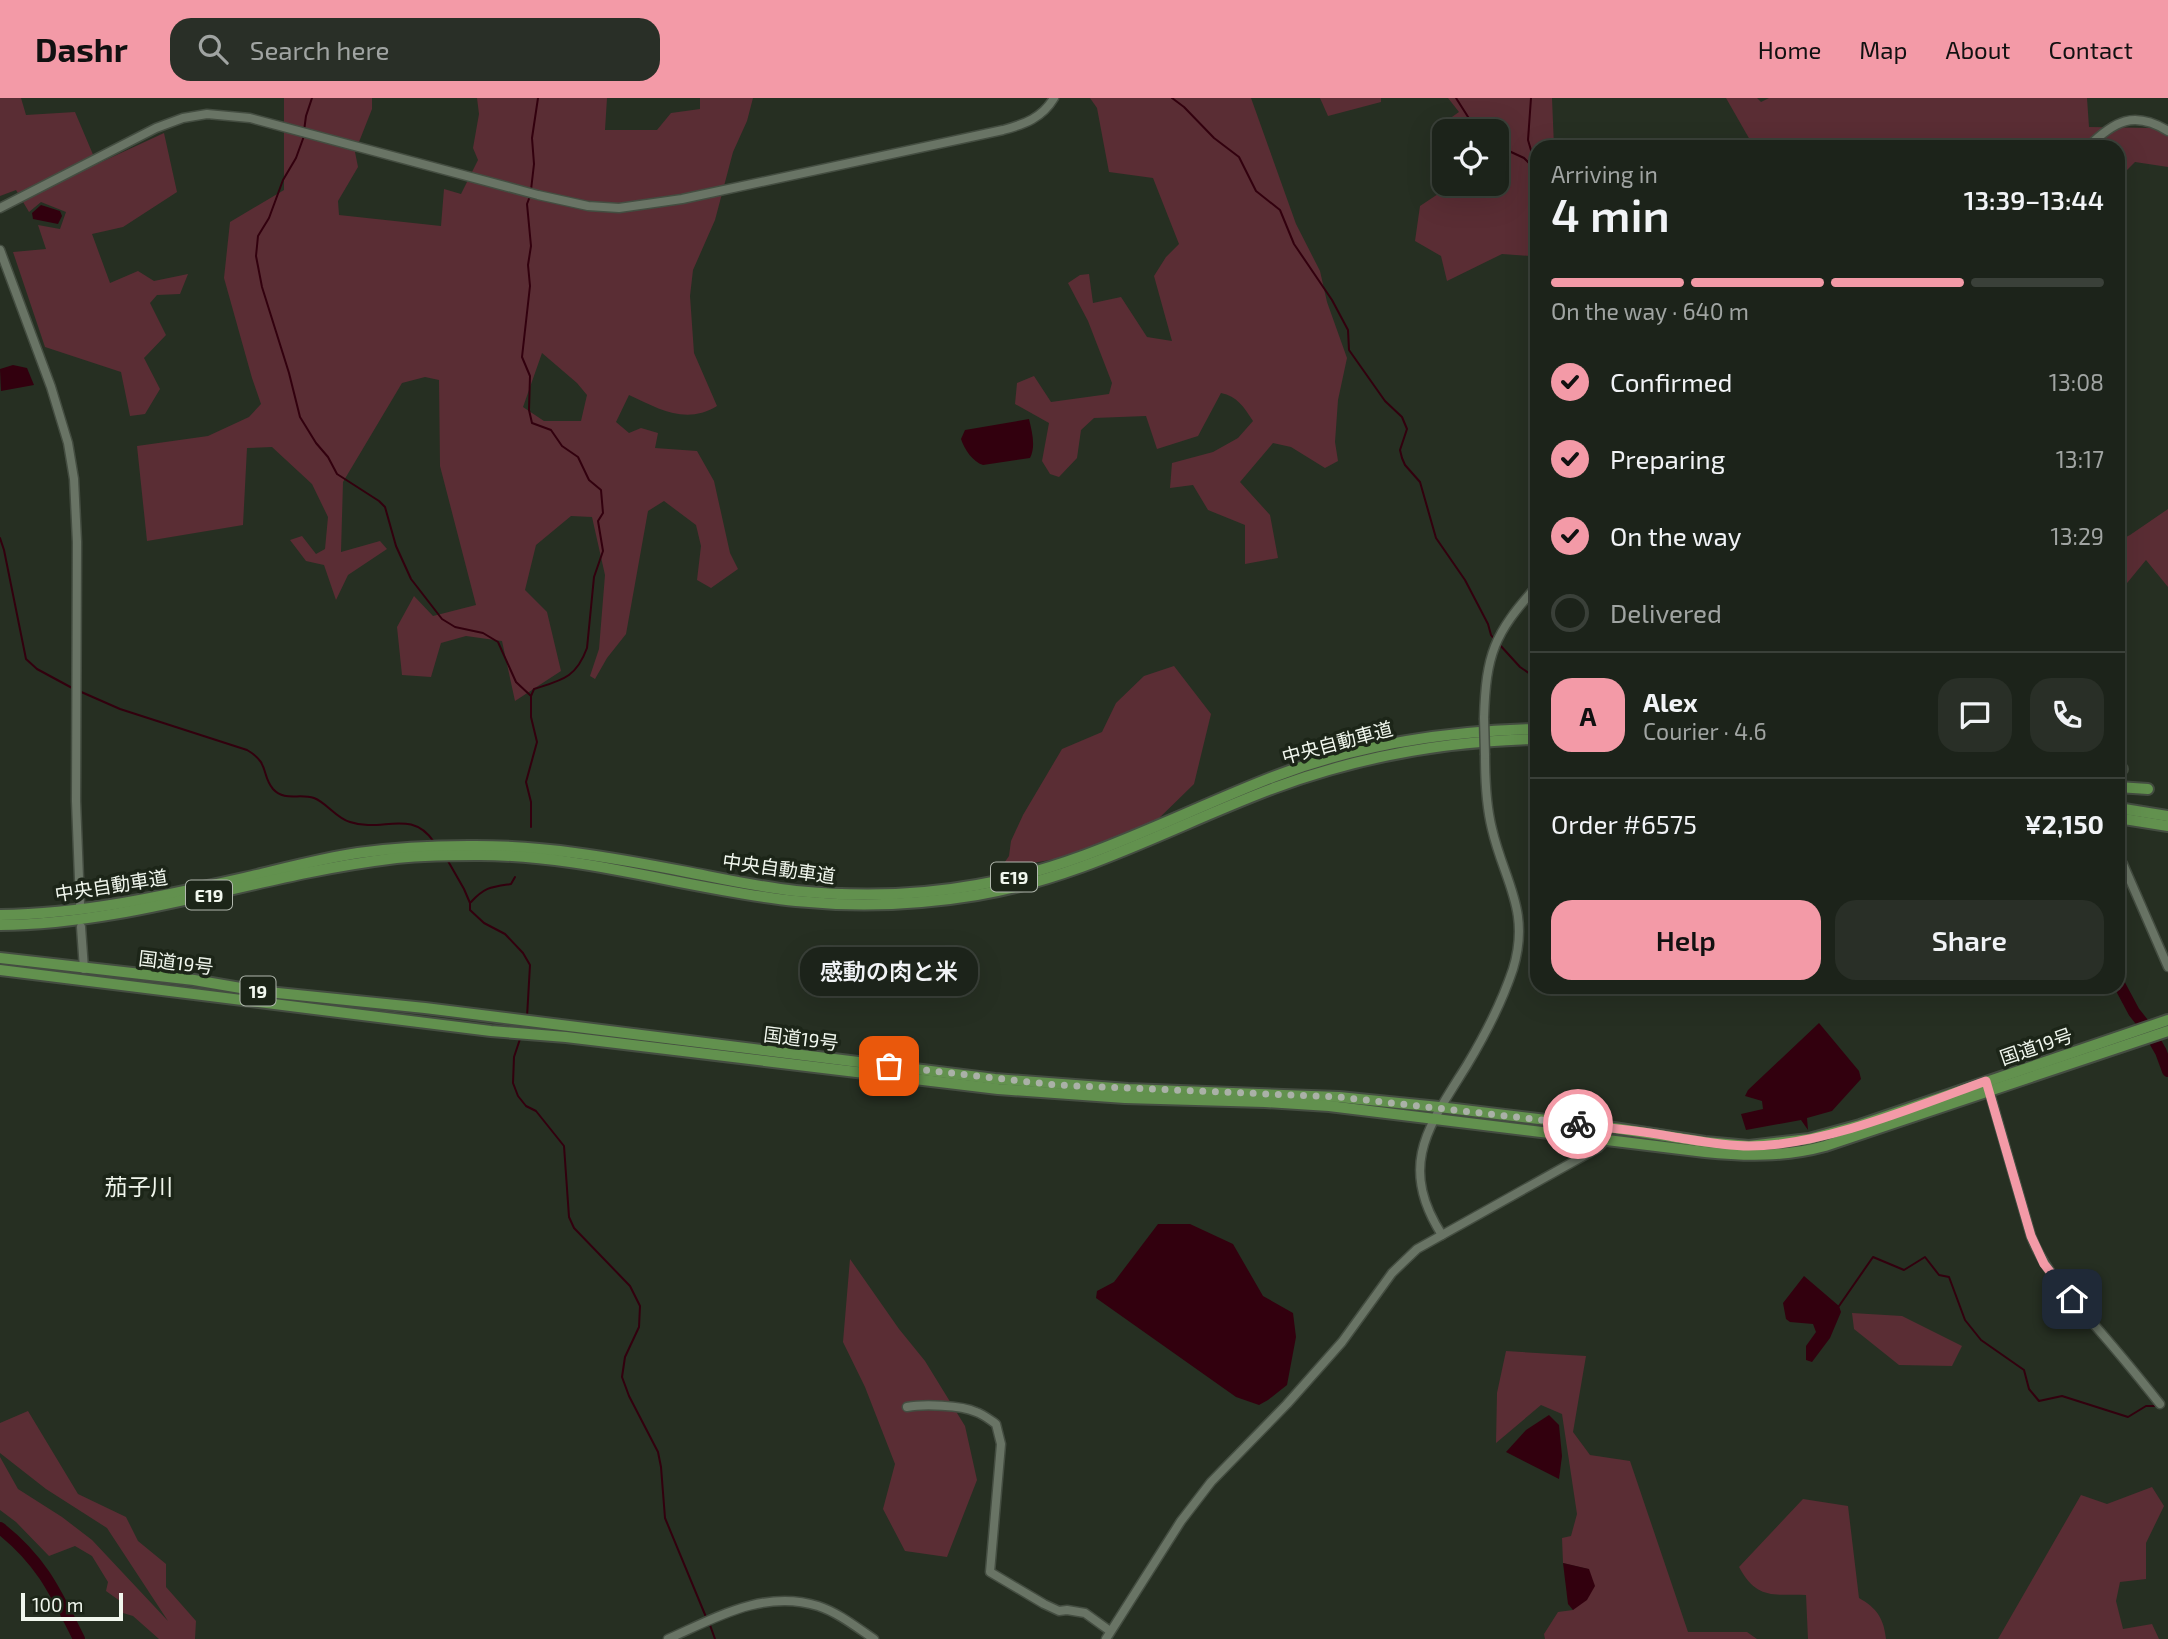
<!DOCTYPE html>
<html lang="en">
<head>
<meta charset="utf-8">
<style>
  body { margin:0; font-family:"Exo 2","Noto Sans JP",sans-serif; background:#292f27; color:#f1f3f6; height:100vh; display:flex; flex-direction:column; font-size:26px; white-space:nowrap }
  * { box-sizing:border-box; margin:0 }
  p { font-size:23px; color:#a0a4a2 }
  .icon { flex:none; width:38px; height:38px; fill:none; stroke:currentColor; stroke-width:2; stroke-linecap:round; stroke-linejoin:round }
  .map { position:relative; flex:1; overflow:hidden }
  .details { position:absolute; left:1530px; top:42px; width:595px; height:854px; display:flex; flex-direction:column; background:#1c231a; border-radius:21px; box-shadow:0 7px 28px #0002,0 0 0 2px #3a4039 }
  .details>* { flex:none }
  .controls { position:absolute; left:1432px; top:21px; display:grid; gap:14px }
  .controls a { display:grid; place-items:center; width:77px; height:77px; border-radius:14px; background:#1c231a; box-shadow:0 7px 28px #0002,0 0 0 2px #3a4039; font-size:35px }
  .scale { position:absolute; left:21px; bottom:18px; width:102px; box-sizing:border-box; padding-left:7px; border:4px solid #f1f7ee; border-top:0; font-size:19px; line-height:24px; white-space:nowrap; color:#f1f7ee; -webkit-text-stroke:5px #1c2518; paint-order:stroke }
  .pin { position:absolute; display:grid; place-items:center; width:60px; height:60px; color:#fff; margin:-30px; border-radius:14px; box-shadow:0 4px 10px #0006 }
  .courier { position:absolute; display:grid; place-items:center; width:70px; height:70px; margin:-35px; border:5px solid #f39aa7; border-radius:50%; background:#fff; color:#222; box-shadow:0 2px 9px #0007 }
  .bubble { position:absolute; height:49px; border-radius:21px; background:#1c231a; box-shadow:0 7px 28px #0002,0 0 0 2px #3a4039; font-size:23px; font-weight:600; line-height:49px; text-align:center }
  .overview em { font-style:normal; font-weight:600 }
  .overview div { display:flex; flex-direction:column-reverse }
  .overview { display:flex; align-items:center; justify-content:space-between; height:119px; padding:0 21px }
  h1 { font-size:46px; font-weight:600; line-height:52px }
  .bar { display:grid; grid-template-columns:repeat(4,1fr); gap:10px 7px; align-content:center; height:84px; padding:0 21px }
  .bar i { height:9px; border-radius:5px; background:#3a4039 }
  .bar .current { background:#f39aa7 }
  .bar p { grid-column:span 4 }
  .line { display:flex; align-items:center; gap:18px; padding:0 21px; border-top:2px solid #3a4039 }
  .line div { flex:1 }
  .round { display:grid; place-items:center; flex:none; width:74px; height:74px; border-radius:21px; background:#292f27 }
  ol { padding:0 21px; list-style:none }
  li { display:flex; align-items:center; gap:21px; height:77px }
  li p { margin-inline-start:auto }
  li .icon { padding:7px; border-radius:50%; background:#f39aa7; color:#111; stroke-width:4 }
  li:last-child { color:#a0a4a2 }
  li i { width:38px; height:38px; border:4px solid #3a4039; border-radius:50% }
  .cta { display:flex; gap:14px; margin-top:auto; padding:14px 21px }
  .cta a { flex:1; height:80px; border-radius:21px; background:#f39aa7; color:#111; font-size:28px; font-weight:600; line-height:80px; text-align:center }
  .cta a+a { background:#292f27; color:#f1f3f6 }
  header { display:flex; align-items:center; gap:42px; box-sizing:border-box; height:98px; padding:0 35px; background:#f39aa7; color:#111 }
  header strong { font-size:33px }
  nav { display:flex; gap:38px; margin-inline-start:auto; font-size:24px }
  .search { width:490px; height:63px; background:#292f27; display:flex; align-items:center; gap:18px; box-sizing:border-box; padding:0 24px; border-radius:21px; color:#a0a4a2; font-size:26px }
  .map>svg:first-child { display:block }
  .green { fill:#5a2d34; fill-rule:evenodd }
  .water { fill:#32000e }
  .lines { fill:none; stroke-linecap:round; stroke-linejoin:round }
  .stream { stroke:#32000e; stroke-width:2 }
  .river { stroke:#32000e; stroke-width:12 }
  .minor-casing { stroke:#444d41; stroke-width:11 }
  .highway-casing { stroke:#444d41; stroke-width:14 }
  .minor { stroke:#697465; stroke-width:8 }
  .highway { stroke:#62914e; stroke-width:10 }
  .minor-bridge-casing { stroke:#444d41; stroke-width:11; stroke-linecap:butt }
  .minor-bridge { stroke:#697465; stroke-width:8 }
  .done { stroke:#aab1a7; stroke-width:7; stroke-dasharray:0 12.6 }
  .route { stroke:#f39aa7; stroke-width:9 }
  .labels { text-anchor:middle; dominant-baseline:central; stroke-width:7; stroke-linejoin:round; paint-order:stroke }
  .shield { fill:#1c2518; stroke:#b1b8ae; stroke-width:2 }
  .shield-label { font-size:18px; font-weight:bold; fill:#f1f7ee }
  .street-label { font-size:19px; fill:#f1f7ee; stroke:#1c2518 }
  .quarter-label { font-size:23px; fill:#f1f7ee; stroke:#1c2518 }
</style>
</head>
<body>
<header>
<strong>Dashr</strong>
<div class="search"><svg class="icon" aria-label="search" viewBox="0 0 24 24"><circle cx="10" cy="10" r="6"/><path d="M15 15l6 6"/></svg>Search here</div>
<nav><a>Home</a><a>Map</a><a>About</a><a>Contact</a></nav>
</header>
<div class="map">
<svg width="2168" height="1541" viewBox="0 0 2168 1541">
  <rect width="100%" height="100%" fill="#262f22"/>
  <!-- green -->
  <g class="green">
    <polygon points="0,0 21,0 26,17 75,14 97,66 164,35 177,94 123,129 92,136 110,185 138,173 154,183 188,176 180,196 157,197 150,205 166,237 144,260 160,291 145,316 130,318 121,274 45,249 13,154 46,151 38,127 60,131 66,114 41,104 29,114 16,92 0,98"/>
    <path d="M284,0H372V11L355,54L358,69L338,103L339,117L441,128L444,91L461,96L478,62L473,50L479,16L477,0H607L605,32H657L671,15L700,11V0H753L747,23L733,54L715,122L693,172L690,198L694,255L717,308C686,327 659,311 629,297L616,324L629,335L641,330L658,335L655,350L697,353L714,383L730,455L738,471L711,490L697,482L701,448L696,427L664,403L648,413L626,536L607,560L595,581L590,578L599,551L605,477L592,419L571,418L536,447L525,492L547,514L561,573L515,603L502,543L466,538L441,545L431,579L402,577L397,529L414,498L433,518L476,507L440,368L439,282L425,279L402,285L343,384L341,454L380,443L387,451L348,477L336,502L324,467L306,463L290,442L302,438L316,456L325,451L328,419L312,386L272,349L247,350L243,427L147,443L137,348L208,338L249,319L261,306L252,280L224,180L230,124L284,92ZM542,255L577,285L587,297L581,323H544L523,309Z"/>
    <path d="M1090,0H1251L1296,126L1320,173L1327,204L1347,260L1338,302L1335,344L1338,363L1325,370L1291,349L1273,345L1240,384L1270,417L1278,460L1245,466V427L1208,412L1193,387L1170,390L1172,365L1213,354L1238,340L1253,323C1244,309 1237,298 1221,295L1198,338L1157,351L1146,318L1094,320L1081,332L1077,360L1059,379L1050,376L1042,363L1049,325L1015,306L1017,285L1034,278L1051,304L1109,296L1112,285L1088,223L1068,185L1080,177L1089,176L1093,205L1121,199L1147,239L1172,243L1154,178L1166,159L1179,146L1153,80L1109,74L1097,10Z"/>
    <polygon points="1320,0 1381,0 1381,4 1328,18"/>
    <path d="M1448,0H1552L1554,49H1536V146L1530,158L1502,156L1447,183L1441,158L1415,143L1420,108L1438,96L1432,33L1459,14ZM1444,33H1496V86H1444Z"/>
    <polygon points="1726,0 1757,0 1761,4 1769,0 2087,0 2089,29 2154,30 2168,33 2168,69 2135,64 2118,81 2118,49 1754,49"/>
    <polygon points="2168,411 2168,489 2146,462 2118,496 2118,443 2130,437"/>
    <polygon points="1174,568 1211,616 1194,686 1150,729 1072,758 1000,771 1009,758 1011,743 1023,717 1062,651 1102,634 1116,605 1144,578"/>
    <polygon points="850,1161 899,1231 925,1263 965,1328 977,1382 947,1459 905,1453 883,1411 895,1366 865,1289 843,1244"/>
    <polygon points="1852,1215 1902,1218 1962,1248 1952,1268 1899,1267 1854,1231"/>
    <polygon points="1506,1253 1586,1258 1573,1334 1590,1357 1630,1363 1688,1534 1747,1534 1757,1541 1545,1541 1544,1536 1558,1514 1573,1512 1588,1471 1563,1465 1562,1440 1571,1438 1577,1416 1562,1316 1541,1307 1496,1345 1497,1295"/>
    <polygon points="28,1313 78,1396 126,1419 138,1443 166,1466 166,1489 196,1523 195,1541 159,1541 133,1518 123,1515 120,1503 106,1493 108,1484 92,1458 75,1448 49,1458 16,1424 0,1412 0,1359 18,1391 62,1419 92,1442 168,1523 107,1430 46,1391 0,1355 0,1325"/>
    <polygon points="2152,1389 2164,1408 2146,1445 2146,1481 2120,1484 2116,1503 2123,1531 2152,1526 2159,1541 1998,1541 2081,1397 2107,1406"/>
    <path d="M1803,1401L1848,1408L1859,1500C1877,1510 1884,1521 1886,1541H1808L1806,1497C1773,1496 1757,1502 1739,1469Z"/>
  </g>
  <!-- water -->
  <g class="water">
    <polygon points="41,107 60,113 62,118 58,126 33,121 32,115"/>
    <polygon points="13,267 27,270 34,287 1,293 0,271"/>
    <path d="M1029,321C1032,334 1036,348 1030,360L983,367C973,364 964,351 961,341L965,332Z"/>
    <polygon points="1819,925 1859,973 1861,981 1832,1013 1807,1020 1808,1032 1801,1022 1746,1032 1741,1016 1763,1011 1762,1003 1745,998 1748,992"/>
    <polygon points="1158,1126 1190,1126 1233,1146 1263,1198 1293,1215 1296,1239 1287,1287 1268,1302 1259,1307 1236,1299 1096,1200 1097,1193 1114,1184"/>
    <polygon points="1804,1178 1839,1208 1841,1214 1830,1240 1812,1264 1806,1262 1806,1248 1816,1234 1813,1226 1790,1224 1786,1221 1783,1205"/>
    <polygon points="1549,1317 1559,1327 1562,1358 1559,1381 1506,1354 1526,1332"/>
    <polygon points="1563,1465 1589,1471 1595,1488 1587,1502 1573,1512 1568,1506"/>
  </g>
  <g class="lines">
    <!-- stream -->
    <g class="stream">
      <polyline points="1172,0 1184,9 1214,40 1239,59 1256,93 1280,112 1294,146 1332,202 1348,232 1349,252 1385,303 1402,319 1407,331 1400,352 1402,360 1405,367 1420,384 1436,440 1465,482 1488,526 1491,537 1495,542"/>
      <polyline points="1456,0 1477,33"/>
      <polyline points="1531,0 1528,42 1533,59 1532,66"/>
      <polyline points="304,33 306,18 312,0"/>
      <polyline points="304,38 296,60 283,82 269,120 258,138 256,158 262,189 289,275 300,319 316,345 328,359 337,376 379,403 385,409 396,448 411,481 442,521 455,529 483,535 498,544 516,584 531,598"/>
      <polyline points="1496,47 1524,60 1536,72"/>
      <polyline points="531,92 534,66 532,40 538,0"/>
      <path d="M530,98L527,106L531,148L528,167L530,188L522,259L530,278L529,312L532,325L551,332L562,348L578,359L589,382L601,392L603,415L598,423L603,453L594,479L587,550C576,580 562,582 534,591L531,598V619L537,644L526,684L531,704V729"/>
      <polyline points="1536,163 1535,174 1536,179"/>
      <polyline points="0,440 4,452 26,561 37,571 74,591"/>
      <polyline points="1499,546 1520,569 1536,580"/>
      <path d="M79,593L120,611L247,652C270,665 261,677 273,691C285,704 299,695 314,700C327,705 336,720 350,724C382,735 411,710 434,744"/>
      <polyline points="448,763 464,791 470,805 470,812 484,825 505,836 523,855 530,867 527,919"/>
      <path d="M471,804C485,789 491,789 511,786L515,779"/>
      <polyline points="520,941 514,959 513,985 518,998 526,1008 536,1013 564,1048 569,1119 574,1130 630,1188 640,1208 639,1229 625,1259 622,1279 629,1298 658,1354 661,1369 665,1420 706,1519"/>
      <polyline points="1839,1208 1873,1159 1904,1172 1925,1159 1939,1177 1949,1179 1965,1222 1981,1242 2024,1272 2029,1291 2039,1303 2062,1298 2128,1319 2146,1308 2158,1308"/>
      <polyline points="710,1527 715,1541"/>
    </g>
    <!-- river -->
    <g class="river">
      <polyline points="2118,884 2134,914 2149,933 2161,954 2168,973"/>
      <path d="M0,1430C42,1463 56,1495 79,1541"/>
    </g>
    <!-- minor casing -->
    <g class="minor-casing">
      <g id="minor">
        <path d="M2088,49C2114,23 2134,12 2168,33"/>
        <path d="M0,110L156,30L183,20L207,16L250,20L538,97L588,108L619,110L682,101L1003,32C1025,26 1042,20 1054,0"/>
        <polyline points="0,152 51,289 68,345 74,381 77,444 76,703 80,806"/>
        <path d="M1484,620C1486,556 1494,536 1536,489"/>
        <polyline points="2118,761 2123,766 2168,869"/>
        <polyline points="81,829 84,871"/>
        <path d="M1988,989L2031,1138C2044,1172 2067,1194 2090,1222C2114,1249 2137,1277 2160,1306"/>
        <path d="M1442,1137C1397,1067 1429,1028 1467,967C1485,937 1502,904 1513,871C1531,813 1504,783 1492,731C1486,707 1485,682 1485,657"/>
        <path d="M907,1309C923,1306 961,1307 976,1314C983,1316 990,1322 996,1326L1001,1346L990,1474L1044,1506L1059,1513L1067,1512L1085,1515L1110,1533"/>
        <path d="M668,1541C715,1520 764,1491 818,1508C839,1515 856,1529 874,1541"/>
        <polyline points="1106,1541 1181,1423 1211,1384 1287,1306 1342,1244 1392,1175 1417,1151 1598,1050 1606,1042"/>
      </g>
    </g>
    <!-- highway casing -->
    <g class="highway-casing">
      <g id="highway">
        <polyline points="2118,671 2122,671"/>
        <polyline points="2118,689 2148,691"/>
        <polyline points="2118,710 2168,718"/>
        <polyline points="2118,720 2168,728"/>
        <path d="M0,817C87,816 172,796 257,777C290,769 324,760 358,755C394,750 431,748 468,748C542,747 615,760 687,774C723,781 759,789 796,793C857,799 917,798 977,787C1082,769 1175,717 1273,679C1356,647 1448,633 1536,631"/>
        <path d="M0,827C133,826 258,777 389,761C417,757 447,757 476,757C584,756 689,792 796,803C856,809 917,807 977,797C1082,780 1175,727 1274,690C1357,659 1448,643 1536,641"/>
        <polyline points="0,860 194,882 258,893 425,910 995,981 1128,991 1339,999 1439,1009 1614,1030 1705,1044 1749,1048 1809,1041 1860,1027 2168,922"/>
        <path d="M0,872L491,933L566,939L998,991L1125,1000L1265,1004L1329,1008L1705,1054C1745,1058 1785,1059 1825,1048L2168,933"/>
      </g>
    </g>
    <!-- minor -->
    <use href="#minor" class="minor"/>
    <!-- highway -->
    <use href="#highway" class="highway"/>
    <!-- minor-bridge casing -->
    <g class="minor-bridge-casing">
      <polyline id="minor-bridge" points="1484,620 1485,657"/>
    </g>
    <!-- minor-bridge -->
    <use href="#minor-bridge" class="minor-bridge"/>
  </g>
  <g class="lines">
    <!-- done -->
    <polyline class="done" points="889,968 1056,987 1339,999 1578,1026"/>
    <!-- route -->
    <path class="route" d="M1578,1026C1610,1030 1642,1033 1674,1039C1699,1043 1724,1048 1749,1048C1823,1048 1917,1008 1986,983L2031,1138L2044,1166L2072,1201"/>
  </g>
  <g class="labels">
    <!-- shield labels -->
    <g class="shield">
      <rect x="991" y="764.5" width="46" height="29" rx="5"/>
      <rect x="186" y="782.5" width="46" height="29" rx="5"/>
      <rect x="240.5" y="878.5" width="35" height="29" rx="5"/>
    </g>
    <g class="shield-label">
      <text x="1014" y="779">E19</text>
      <text x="209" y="797">E19</text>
      <text x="258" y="893">19</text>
    </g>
    <!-- street labels -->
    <g class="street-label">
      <text transform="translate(1337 644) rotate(-15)">中央自動車道</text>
      <text transform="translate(779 770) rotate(8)">中央自動車道</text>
      <text transform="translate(111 787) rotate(-9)">中央自動車道</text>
      <text transform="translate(176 864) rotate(7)">国道19号</text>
      <text transform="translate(801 940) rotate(7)">国道19号</text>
      <text transform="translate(2036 948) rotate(-19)">国道19号</text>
    </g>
    <!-- quarter labels -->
    <g class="quarter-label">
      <text x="139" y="1088">茄子川</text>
    </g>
  </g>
</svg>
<div class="controls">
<a><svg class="icon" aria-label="locate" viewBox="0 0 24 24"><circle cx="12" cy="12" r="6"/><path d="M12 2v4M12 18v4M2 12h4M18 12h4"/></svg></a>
</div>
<div class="scale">100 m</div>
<div class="pin" style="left:889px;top:968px;background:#ea580c"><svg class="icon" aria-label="bag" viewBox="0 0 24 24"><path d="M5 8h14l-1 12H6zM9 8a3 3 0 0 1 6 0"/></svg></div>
<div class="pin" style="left:2072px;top:1201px;background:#1f2937"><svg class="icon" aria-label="home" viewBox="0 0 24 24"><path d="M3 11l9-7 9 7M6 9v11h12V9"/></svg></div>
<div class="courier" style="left:1578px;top:1026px"><svg class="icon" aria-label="bike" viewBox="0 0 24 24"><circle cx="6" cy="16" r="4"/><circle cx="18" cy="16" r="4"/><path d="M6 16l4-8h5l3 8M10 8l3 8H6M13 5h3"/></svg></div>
<div class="bubble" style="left:800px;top:849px;width:178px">感動の肉と米</div>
<section class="details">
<div class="overview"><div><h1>4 min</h1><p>Arriving in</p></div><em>13:39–13:44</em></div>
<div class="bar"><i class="current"></i><i class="current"></i><i class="current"></i><i></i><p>On the way · 640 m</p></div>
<ol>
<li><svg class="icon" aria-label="check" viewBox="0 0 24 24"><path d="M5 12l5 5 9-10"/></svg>Confirmed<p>13:08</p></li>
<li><svg class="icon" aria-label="check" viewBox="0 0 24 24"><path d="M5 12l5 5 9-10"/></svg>Preparing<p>13:17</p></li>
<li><svg class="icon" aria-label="check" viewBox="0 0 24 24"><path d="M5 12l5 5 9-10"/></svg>On the way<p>13:29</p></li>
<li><i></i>Delivered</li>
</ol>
<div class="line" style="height:126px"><b class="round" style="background:#f39aa7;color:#111">A</b><div><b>Alex</b><p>Courier · 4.6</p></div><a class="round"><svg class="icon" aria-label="chat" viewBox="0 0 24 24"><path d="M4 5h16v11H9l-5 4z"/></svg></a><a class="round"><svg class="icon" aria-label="phone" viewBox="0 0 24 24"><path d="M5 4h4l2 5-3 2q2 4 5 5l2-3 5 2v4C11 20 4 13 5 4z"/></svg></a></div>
<div class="line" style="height:91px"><div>Order #6575</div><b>¥2,150</b></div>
<div class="cta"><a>Help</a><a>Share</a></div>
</section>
</div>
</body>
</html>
